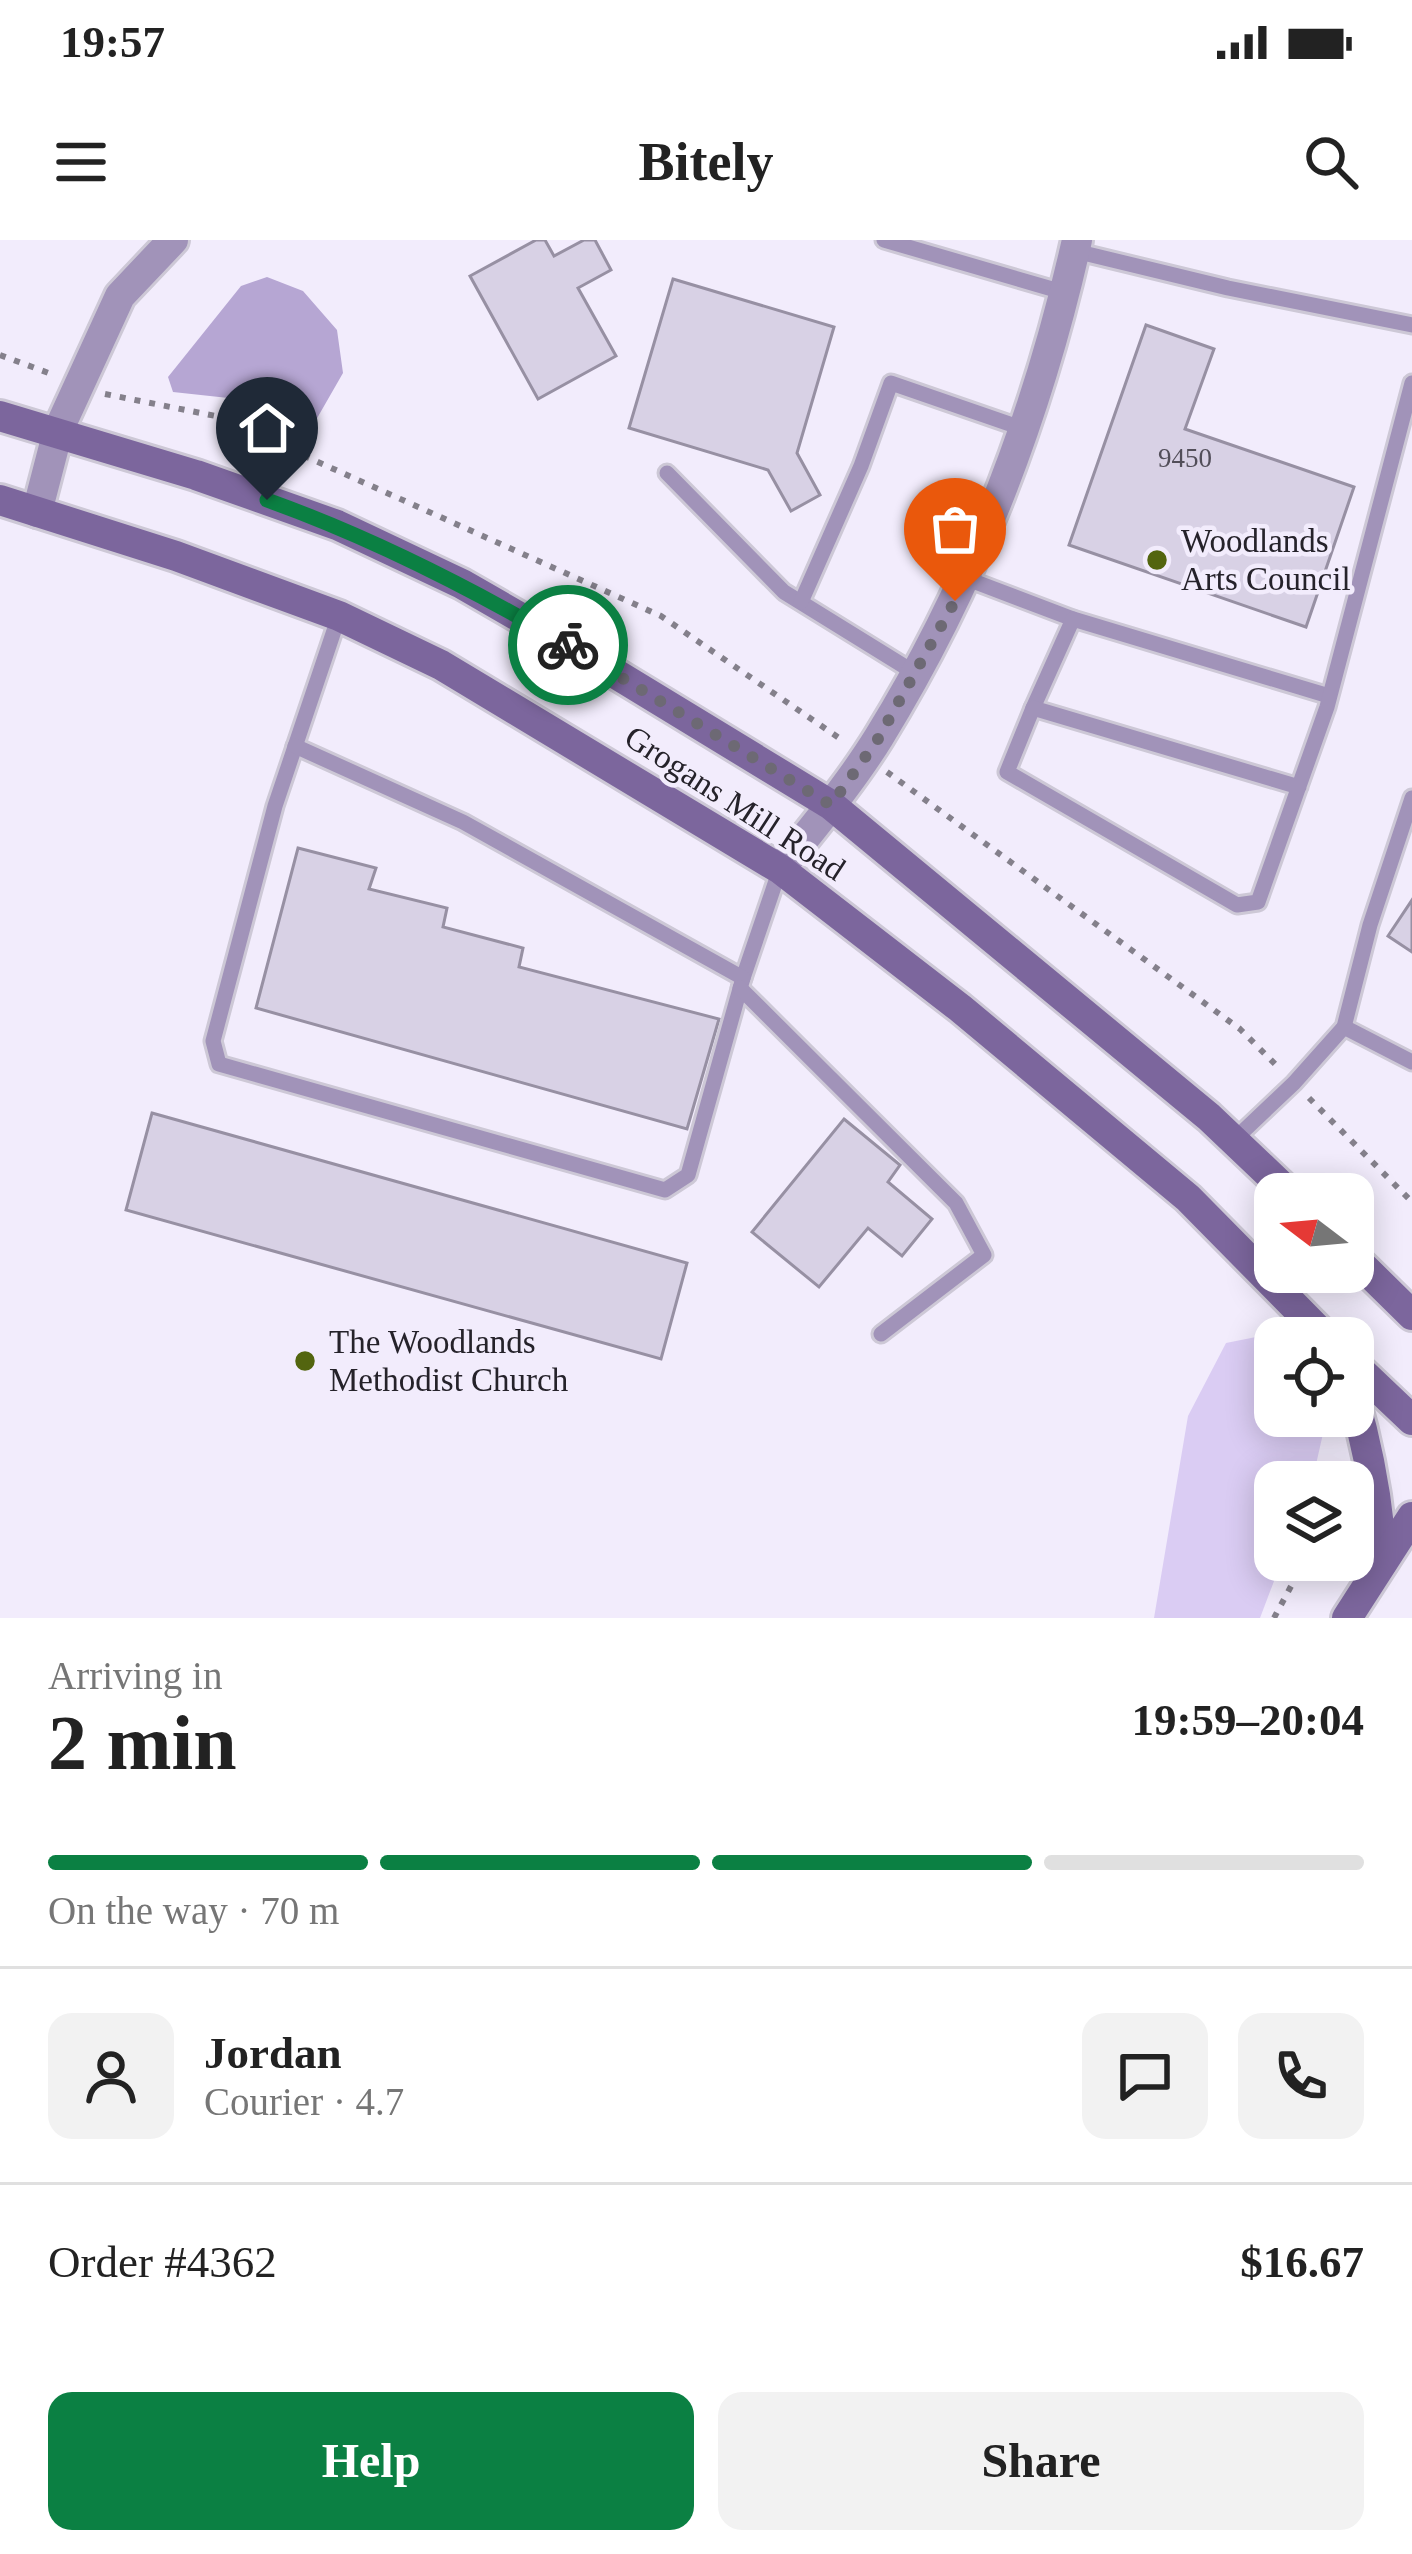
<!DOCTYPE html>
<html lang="en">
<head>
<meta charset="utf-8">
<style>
  body { margin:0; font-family:Georgia,serif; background:#f2f2f2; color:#222; height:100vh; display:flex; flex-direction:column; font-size:45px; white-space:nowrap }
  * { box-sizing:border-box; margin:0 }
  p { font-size:39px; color:#767676 }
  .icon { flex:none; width:66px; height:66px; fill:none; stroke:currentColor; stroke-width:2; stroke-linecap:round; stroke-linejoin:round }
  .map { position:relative; height:1378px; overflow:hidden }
  .side { display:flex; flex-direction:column; background:#fff; flex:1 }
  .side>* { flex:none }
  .needle { width:78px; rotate:286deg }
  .controls { position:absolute; left:1254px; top:933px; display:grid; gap:24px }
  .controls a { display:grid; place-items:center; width:120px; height:120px; border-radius:24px; background:#fff; box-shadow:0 6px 30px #0003; font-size:60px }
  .pin { position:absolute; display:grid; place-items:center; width:102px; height:102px; color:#fff; margin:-123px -51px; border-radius:50% 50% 50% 0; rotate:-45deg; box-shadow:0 0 12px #0007 }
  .pin .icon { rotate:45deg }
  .courier { position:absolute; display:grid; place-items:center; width:120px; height:120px; margin:-60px; border:9px solid #0b8043; border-radius:50%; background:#fff; color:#222; box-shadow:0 3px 15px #0007 }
  .overview em { font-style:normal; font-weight:800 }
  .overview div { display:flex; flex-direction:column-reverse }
  .overview { display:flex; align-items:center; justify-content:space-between; height:204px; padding:0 48px }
  h1 { font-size:78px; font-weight:800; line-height:90px }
  .bar { display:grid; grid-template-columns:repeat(4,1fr); gap:18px 12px; align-content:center; height:144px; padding:0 48px }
  .bar i { height:15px; border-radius:9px; background:#e0e0e0 }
  .bar .current { background:#0b8043 }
  .bar p { grid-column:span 4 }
  .line { display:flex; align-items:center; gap:30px; padding:0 48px; border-top:3px solid #e0e0e0 }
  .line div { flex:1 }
  .round { display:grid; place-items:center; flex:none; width:126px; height:126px; border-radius:24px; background:#f2f2f2 }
  .button { display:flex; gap:24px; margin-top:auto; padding:24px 48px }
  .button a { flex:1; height:138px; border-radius:24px; background:#0b8043; color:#fff; font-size:48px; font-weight:800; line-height:138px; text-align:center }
  .button a+a { background:#f2f2f2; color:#222 }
  .status { display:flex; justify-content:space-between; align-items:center; height:84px; padding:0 60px; background:#fff; direction:ltr }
  .status svg { height:33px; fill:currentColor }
  header { display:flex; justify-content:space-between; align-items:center; height:156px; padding:0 48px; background:#fff; font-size:54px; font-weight:800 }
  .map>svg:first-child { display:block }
  .green { fill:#daccf3 }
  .water { fill:#b6a6d3 }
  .building { fill:#d8d1e5; stroke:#9790a3; stroke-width:3 }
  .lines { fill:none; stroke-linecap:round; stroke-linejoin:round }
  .lane-casing { stroke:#cdc8d6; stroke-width:21 }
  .street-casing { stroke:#cdc8d6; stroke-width:36 }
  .secondary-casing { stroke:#cdc8d6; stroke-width:36 }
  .path { stroke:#84808b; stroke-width:6; stroke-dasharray:6 9; stroke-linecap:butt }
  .lane { stroke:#a193b9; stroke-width:15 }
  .street { stroke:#a193b9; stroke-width:30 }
  .secondary { stroke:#7c669d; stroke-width:30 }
  .done { stroke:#6d6974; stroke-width:12; stroke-dasharray:0 21.6 }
  .route { stroke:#0b8043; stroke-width:15 }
  .poi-dot { fill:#53650f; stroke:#f2ecfc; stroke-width:4.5 }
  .labels { text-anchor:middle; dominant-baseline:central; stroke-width:9; stroke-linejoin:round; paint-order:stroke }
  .number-label { font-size:27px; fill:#524e59 }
  .poi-label { font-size:33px; fill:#25222a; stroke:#f2ecfc; text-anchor:start }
  .street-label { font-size:33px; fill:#25222a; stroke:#f2ecfc }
</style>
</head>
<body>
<div class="status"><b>19:57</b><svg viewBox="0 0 49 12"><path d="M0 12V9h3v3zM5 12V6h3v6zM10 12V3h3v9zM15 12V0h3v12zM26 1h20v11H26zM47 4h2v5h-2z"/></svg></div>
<header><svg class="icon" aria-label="menu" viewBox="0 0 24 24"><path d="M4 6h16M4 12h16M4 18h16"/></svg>Bitely<svg class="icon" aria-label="search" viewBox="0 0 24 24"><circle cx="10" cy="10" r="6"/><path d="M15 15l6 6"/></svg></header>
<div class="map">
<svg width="1412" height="1378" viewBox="0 0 1412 1378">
  <rect width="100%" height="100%" fill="#f2ecfc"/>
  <!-- green -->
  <polygon class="green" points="1266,1095 1275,1102 1275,1176 1327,1176 1312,1242 1275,1242 1275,1320 1282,1320 1260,1378 1154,1378 1188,1176 1226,1103"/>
  <!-- water -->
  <polygon class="water" points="267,37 303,51 337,90 343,133 312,187 256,161 173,152 168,137 241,46"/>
  <!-- building -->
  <g class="building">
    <polygon points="536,0 545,0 554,16 584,0 595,0 611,30 578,48 616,116 538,159 470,36"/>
    <polygon points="673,39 834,87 797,213 820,255 791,271 768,230 629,188"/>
    <polygon points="1146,85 1214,109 1185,189 1354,247 1306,387 1069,305"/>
    <polygon points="298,608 376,628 369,649 447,668 443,687 523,708 519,727 719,779 687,889 256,768"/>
    <polygon points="1412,660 1412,712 1388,696"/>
    <polygon points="152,873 687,1023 661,1119 126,970"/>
    <polygon points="844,879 900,925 888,942 932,979 902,1016 868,988 819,1047 752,992"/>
  </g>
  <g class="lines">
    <!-- lane casing -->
    <g class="lane-casing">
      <g id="lane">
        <polyline points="884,0 1066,53"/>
        <polyline points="1075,11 1228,48 1412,85"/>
        <polyline points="667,233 784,352 915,433"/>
        <polyline points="965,338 1073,379"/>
        <polyline points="801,362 861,226 891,143 1024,189"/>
        <polyline points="339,376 275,566 213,801 219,824 665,950 688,935 743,738 780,629"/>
        <polyline points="1033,468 1073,379 1329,456"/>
        <polyline points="295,506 463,582 743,738"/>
        <polyline points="1299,547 1033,468 1007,532 1237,665 1258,662 1327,467 1412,143"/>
        <polyline points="740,748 956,963 984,1015 881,1094"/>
        <polyline points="1344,787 1412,822"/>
        <polyline points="1235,899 1294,843 1344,787 1370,685 1412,558"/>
      </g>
    </g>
    <!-- street casing -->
    <g class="street-casing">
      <g id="street">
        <polyline points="37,272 58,191 120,56 173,0"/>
        <path d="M780,629C814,586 850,544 879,497C973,344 1038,175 1077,0"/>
      </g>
    </g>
    <!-- secondary casing -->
    <g class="secondary-casing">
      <g id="secondary">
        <polyline points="0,176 196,235 337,285 462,344 575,409 831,565 1209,877 1290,954"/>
        <polyline points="0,260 176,316 339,376 441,425 780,629 960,768 1188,958 1326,1098"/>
        <polyline points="1353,1017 1412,1075"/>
        <polyline points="1353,1124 1412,1180"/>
        <path d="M1353,1156C1369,1211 1379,1266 1382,1323"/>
        <polyline points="1347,1378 1412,1277"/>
      </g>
    </g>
    <!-- path -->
    <g class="path">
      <polyline points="0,115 54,135"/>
      <polyline points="105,154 231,179 269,200 661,376 842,500"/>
      <polyline points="887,532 1240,789 1278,827"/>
      <polyline points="1309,858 1412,962"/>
      <polyline points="1274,1378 1305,1320"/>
    </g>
    <!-- lane -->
    <use href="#lane" class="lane"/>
    <!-- street -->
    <use href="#street" class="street"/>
    <!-- secondary -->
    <use href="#secondary" class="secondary"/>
  </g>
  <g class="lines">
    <!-- done -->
    <polyline class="done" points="568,405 831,565 878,499 955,361"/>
    <!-- route -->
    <path class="route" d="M267,260C373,298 471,348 568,405"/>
  </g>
  <!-- markers -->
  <g class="poi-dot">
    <circle cx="1157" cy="320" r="12"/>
    <circle cx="305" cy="1121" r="12"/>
  </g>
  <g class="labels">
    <!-- number labels -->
    <g class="number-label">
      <text x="1185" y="218">9450</text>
    </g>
    <!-- poi labels -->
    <g class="poi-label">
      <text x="1181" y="301">Woodlands<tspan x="1181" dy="38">Arts Council</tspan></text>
      <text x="329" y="1102">The Woodlands<tspan x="329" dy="38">Methodist Church</tspan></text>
    </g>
    <!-- street labels -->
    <g class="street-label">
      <text transform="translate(735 563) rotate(33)">Grogans Mill Road</text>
    </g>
  </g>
</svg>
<div class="controls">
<a><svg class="needle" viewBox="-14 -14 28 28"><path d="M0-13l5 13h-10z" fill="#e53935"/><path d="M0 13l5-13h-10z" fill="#767676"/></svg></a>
<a><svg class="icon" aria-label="locate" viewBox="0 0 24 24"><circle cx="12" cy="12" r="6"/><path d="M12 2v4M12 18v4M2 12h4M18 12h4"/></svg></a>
<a><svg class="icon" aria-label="layers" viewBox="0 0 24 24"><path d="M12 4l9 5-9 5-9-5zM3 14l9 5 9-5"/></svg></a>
</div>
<div class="pin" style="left:955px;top:361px;background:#ea580c"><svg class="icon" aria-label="bag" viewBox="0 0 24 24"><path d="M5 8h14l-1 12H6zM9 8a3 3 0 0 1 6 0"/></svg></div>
<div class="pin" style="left:267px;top:260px;background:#1f2937"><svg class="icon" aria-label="home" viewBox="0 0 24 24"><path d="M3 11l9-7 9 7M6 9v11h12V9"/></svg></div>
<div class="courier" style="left:568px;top:405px"><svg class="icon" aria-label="bike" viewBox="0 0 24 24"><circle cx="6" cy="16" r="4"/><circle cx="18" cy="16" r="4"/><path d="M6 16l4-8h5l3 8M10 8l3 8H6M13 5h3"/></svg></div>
</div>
<section class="side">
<div class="overview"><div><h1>2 min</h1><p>Arriving in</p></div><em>19:59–20:04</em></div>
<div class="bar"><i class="current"></i><i class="current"></i><i class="current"></i><i></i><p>On the way · 70 m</p></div>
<div class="line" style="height:216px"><a class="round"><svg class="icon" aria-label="person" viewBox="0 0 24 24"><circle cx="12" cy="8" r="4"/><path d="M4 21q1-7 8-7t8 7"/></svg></a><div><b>Jordan</b><p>Courier · 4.7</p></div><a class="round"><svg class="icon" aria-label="chat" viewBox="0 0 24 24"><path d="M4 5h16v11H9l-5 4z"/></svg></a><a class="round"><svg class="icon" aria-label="phone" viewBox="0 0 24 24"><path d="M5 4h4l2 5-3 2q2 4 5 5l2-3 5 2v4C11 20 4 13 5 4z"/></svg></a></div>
<div class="line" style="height:156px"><div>Order #4362</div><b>$16.67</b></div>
<div class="button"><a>Help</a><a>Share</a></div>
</section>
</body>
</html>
